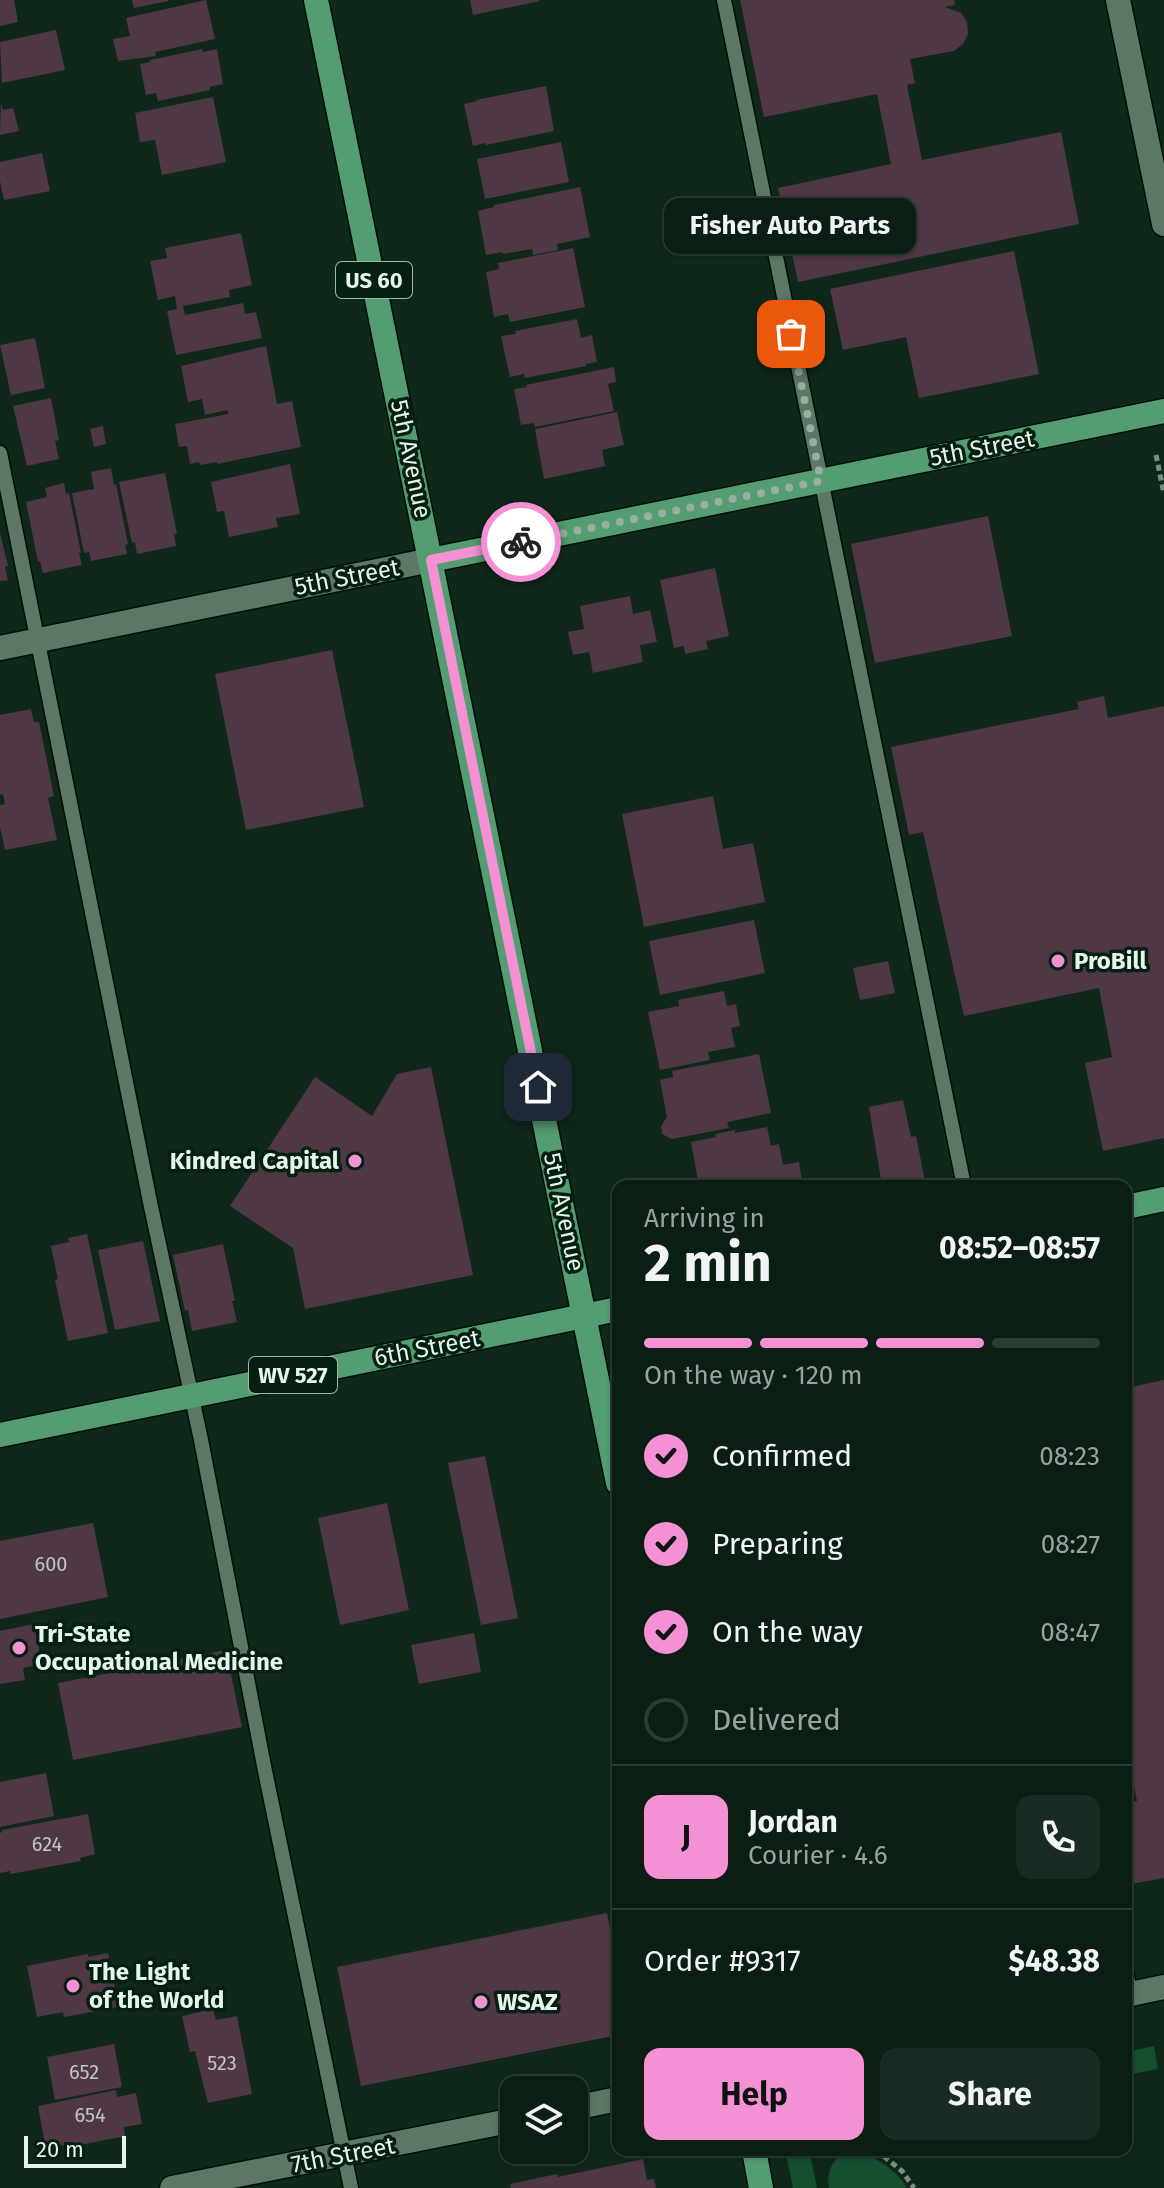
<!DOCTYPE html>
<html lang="en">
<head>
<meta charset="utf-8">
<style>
  body { margin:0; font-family:"Fira Sans",sans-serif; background:#192b22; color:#f1f3f6; height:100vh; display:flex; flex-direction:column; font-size:30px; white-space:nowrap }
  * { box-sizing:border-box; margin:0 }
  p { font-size:26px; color:#9aa2a0 }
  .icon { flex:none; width:44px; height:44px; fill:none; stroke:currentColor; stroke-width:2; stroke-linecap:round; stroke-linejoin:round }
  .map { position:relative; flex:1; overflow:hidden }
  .panel { position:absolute; left:612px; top:1180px; width:520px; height:976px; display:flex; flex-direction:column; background:#0b1e14; border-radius:16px; box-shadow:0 2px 6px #0004,0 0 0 2px #2b3c34 }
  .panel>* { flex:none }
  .controls { position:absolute; left:500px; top:2076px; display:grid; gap:16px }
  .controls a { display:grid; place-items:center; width:88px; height:88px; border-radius:16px; background:#0b1e14; box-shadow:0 2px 6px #0004,0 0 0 2px #2b3c34; font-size:40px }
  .scale { position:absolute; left:24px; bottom:20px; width:102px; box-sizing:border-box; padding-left:8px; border:4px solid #e5f5ea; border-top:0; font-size:22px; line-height:28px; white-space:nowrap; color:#e5f5ea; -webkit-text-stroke:6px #051f10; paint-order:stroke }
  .pin { position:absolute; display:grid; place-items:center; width:68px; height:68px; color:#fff; margin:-34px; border-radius:16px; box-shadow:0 4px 12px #0006 }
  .courier { position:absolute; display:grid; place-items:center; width:80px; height:80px; margin:-40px; border:6px solid #f491d4; border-radius:50%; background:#fff; color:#222; box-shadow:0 2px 10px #0007 }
  .bubble { position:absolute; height:56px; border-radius:16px; background:#0b1e14; box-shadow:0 2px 6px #0004,0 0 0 2px #2b3c34; font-size:26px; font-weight:700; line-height:56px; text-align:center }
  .summary em { font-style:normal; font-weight:700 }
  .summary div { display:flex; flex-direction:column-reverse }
  .summary { display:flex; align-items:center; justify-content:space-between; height:136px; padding:0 32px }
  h1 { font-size:52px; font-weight:700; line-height:60px }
  .bar { display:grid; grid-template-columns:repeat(4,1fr); gap:12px 8px; align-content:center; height:96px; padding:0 32px }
  .bar i { height:10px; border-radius:6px; background:#2b3c34 }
  .bar .selected { background:#f491d4 }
  .bar p { grid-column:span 4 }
  .line { display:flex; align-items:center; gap:20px; padding:0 32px; border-top:2px solid #2b3c34 }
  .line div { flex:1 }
  .round { display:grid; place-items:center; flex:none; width:84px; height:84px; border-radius:16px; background:#192b22 }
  ol { padding:0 32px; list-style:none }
  li { display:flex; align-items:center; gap:24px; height:88px }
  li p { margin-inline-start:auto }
  li .icon { padding:8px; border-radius:50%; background:#f491d4; color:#111; stroke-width:4 }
  li:last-child { color:#9aa2a0 }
  li i { width:44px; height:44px; border:4px solid #2b3c34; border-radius:50% }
  .cta { display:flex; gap:16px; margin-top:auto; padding:16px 32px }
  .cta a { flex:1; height:92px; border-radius:16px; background:#f491d4; color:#111; font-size:32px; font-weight:700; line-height:92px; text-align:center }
  .cta a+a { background:#192b22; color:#f1f3f6 }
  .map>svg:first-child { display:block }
  .green { fill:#144f30 }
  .building { fill:#4f3746 }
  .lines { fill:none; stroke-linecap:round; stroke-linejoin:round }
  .service-casing { stroke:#001105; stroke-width:17 }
  .minor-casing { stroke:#001105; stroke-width:27 }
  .secondary-casing { stroke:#001105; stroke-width:27 }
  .primary-casing { stroke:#001105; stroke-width:27 }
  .path { stroke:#798e81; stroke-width:5; stroke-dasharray:6 4; stroke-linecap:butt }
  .service { stroke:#5c7765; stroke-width:14 }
  .minor { stroke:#5c7765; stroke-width:24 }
  .secondary { stroke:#5c7765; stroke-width:24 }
  .primary { stroke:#549c72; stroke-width:24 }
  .done { stroke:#9aada1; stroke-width:8; stroke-dasharray:0 14.4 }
  .route { stroke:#f491d4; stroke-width:10 }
  .poi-dot { fill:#f491d4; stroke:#051f10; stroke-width:3 }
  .labels { text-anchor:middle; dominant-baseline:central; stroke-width:7; stroke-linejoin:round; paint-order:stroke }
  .number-label { font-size:20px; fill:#c0c6c1 }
  .shield { fill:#051f10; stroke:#a2b5a9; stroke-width:2 }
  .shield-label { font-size:22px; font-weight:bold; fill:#e5f5ea }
  .street-label { font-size:24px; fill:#e5f5ea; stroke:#051f10 }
  .poi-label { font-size:24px; font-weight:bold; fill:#e5f5ea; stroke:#051f10; text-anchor:start }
</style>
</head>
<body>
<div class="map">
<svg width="1164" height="2188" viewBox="0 0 1164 2188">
  <rect width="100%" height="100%" fill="#0f281a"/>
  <!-- green -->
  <g class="green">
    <polygon points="1154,2046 1158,2069 1126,2075 1126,2052"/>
    <polygon points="785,2150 809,2150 817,2188 793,2188"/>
    <path d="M850,2151C872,2152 896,2170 907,2188H829C826,2171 833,2156 850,2151Z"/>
  </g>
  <!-- building -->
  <g class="building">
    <polygon points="0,0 14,0 18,22 0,26"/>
    <polygon points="132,0 168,0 168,1 134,8"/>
    <polygon points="206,0 215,39 155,52 156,56 118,61 113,39 130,36 126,18"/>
    <polygon points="470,0 539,0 540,1 473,15"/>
    <polygon points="740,0 954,0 955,5 945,7 961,13 967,22 968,34 963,44 954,51 910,59 915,83 907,85 922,160 1061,132 1079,224 798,282 778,188 891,164 877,94 764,117"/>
    <polygon points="56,30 65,70 2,83 0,42"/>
    <polygon points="202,49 203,52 217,49 223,84 210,87 210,90 158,101 156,93 146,95 140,64 150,62 150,60"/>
    <polygon points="546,86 554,131 486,145 485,143 473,146 464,104 477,101 476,100"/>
    <polygon points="213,97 226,162 162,175 155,140 140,142 135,113"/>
    <polygon points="1,103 3,110 13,108 19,131 0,135"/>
    <polygon points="561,142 569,182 485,199 477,159"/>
    <polygon points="42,153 50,191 4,200 0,181 0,162"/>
    <polygon points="580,187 590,237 557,244 558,250 533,255 532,249 503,254 503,252 486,255 478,211 494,207 494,205"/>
    <polygon points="241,233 252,285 229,290 230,297 183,306 185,315 243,303 245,314 256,312 262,338 176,355 167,311 177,309 175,296 158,300 150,261 167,258 165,248"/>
    <polygon points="573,248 585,307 510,322 508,314 494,317 486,272 499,269 498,263"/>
    <polygon points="1014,251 1039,374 919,398 906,337 843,350 830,289"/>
    <polygon points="577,319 581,338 592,335 597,362 586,364 586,366 525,378 524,374 510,377 501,336 516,334 515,331"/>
    <polygon points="35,338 45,388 11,395 0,345"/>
    <polygon points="266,346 277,404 292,401 301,447 217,464 217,462 200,465 199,462 190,464 187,446 179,447 175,424 228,414 228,410 205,415 202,399 188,402 181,366"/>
    <polygon points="614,367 616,382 608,384 614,411 535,427 534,423 521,425 514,389 527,387 526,385"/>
    <polygon points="51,398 59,440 55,441 59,459 27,466 13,406"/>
    <polygon points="617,412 624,445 602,450 605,466 544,479 535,429"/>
    <polygon points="103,426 106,444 94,447 90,429"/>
    <polygon points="290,464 300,514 276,518 278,527 229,537 224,511 217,512 211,482"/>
    <polygon points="111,468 114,485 116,484 128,544 125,545 127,554 91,561 89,552 84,553 72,493 94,489 91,472"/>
    <polygon points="165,473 177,534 174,534 176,546 137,554 135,542 132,543 119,482"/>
    <polygon points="64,483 66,494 69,493 81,553 79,553 82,565 43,573 40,561 38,562 26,502 47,497 45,488"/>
    <polygon points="988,516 1012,636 875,663 851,544"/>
    <polygon points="0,533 8,566 5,567 8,580 0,581"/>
    <polygon points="715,568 729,636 706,641 708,649 685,654 684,646 674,648 660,580"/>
    <polygon points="630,596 633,614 650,610 657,642 640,645 643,662 593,673 589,652 573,655 568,632 584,629 580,606"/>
    <polygon points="332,650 364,807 246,830 215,674"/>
    <polygon points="1104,696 1108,718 1164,706 1164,1138 1103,1151 1085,1063 1112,1057 1099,988 964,1016 923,832 909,835 891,747 1079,709 1077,702"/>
    <polygon points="31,709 34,722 39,722 54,796 48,798 57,840 5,850 0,827 0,805 5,804 3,794 0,795 0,715"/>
    <polygon points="713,796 723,849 753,843 765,902 644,927 622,814"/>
    <polygon points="754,920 765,973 660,995 649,941"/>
    <polygon points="888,961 895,993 860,1000 853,968"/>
    <polygon points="724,991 727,1006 736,1004 740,1026 731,1028 735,1047 708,1052 710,1060 660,1070 648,1012 679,1006 678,1000"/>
    <polygon points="759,1054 771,1113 727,1122 729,1128 672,1139 662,1134 661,1126 667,1117 660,1080 673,1077 672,1071"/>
    <polygon points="431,1067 473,1275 305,1309 293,1248 230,1206 315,1077 372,1116 397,1074"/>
    <polygon points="903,1100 911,1137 916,1136 926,1186 882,1186 869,1107"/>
    <polygon points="767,1127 771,1146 779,1144 783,1165 799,1162 803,1186 699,1186 691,1142 716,1137 715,1134 735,1130 735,1133"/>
    <polygon points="87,1234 108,1333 68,1341 55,1280 58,1279 51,1246 69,1242 68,1238"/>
    <polygon points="143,1241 160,1321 115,1330 98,1250"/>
    <polygon points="223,1244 235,1301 232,1301 237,1322 192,1331 188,1310 185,1311 173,1255"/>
    <polygon points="1164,1380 1164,1878 1126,1885 1126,1803 1137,1801 1126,1747 1126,1388"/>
    <polygon points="485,1456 518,1618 481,1625 448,1463"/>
    <polygon points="387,1503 409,1610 340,1625 318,1518"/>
    <polygon points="93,1523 108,1597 0,1619 0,1541"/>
    <polygon points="34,1624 42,1664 23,1668 25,1680 0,1684 0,1631"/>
    <polygon points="474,1633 481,1672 419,1684 411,1645"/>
    <polygon points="226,1650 242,1727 73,1760 58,1683"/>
    <polygon points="46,1773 54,1816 0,1827 0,1782"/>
    <polygon points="88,1814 95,1854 80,1858 81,1861 10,1874 10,1871 0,1873 0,1833 2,1832 2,1830"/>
    <polygon points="607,1913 618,1969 618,2035 361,2086 337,1967"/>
    <polygon points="108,1953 119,2007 64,2017 63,2012 37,2017 27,1966 88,1954 88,1957"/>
    <polygon points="213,2009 216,2020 237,2016 252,2094 208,2103 195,2051 190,2052 182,2016"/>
    <polygon points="114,2044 122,2087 55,2100 47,2057"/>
    <polygon points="116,2090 117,2097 136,2093 142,2124 124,2127 125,2136 65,2148 65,2145 46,2149 38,2106"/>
    <polygon points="643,2159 647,2180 654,2179 656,2188 511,2188 510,2184 557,2174 558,2177"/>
  </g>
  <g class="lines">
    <!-- service casing -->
    <g class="service-casing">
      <g id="service">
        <polyline points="724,0 964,1186"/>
        <polyline points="0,453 150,1202 201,1440 265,1771 351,2188"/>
        <polyline points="1126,1973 1131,1994"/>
      </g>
    </g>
    <!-- minor casing -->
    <g class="minor-casing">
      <g id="minor">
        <polyline points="0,648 431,560"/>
        <polyline points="1126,1995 1164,1987"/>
        <polyline points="574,2108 618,2099"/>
        <polyline points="172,2188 514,2120"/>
      </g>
    </g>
    <!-- secondary casing -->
    <g class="secondary-casing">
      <polyline id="secondary" points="1118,0 1164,224"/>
    </g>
    <!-- primary casing -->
    <g class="primary-casing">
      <g id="primary">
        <polyline points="316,0 618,1483"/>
        <polyline points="431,560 1164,411"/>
        <polyline points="1126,1207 1164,1199"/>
        <polyline points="0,1435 618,1309"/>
        <polyline points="754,2150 761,2188"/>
      </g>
    </g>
    <!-- path -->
    <g class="path">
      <polyline points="1156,455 1164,494"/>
      <polyline points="876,2150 902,2171 914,2188"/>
    </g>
    <!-- service -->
    <use href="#service" class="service"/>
    <!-- minor -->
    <use href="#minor" class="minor"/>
    <!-- secondary -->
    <use href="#secondary" class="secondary"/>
    <!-- primary -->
    <use href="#primary" class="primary"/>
  </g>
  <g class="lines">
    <!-- done -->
    <polyline class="done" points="521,542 821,481 791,334"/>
    <!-- route -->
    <polyline class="route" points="521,542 431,560 538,1087"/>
  </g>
  <!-- markers -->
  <g class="poi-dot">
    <circle cx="1058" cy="961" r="8"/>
    <circle cx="355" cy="1161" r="8"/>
    <circle cx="19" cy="1648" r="8"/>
    <circle cx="73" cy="1986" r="8"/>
    <circle cx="481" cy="2002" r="8"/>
  </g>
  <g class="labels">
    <!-- number labels -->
    <g class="number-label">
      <text x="51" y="1564">600</text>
      <text x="47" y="1844">624</text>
      <text x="222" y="2063">523</text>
      <text x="84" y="2072">652</text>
      <text x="90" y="2115">654</text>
    </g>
    <!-- shield labels -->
    <g class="shield">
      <rect x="336" y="262" width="76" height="36" rx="6"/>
      <rect x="249" y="1357" width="88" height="36" rx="6"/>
    </g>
    <g class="shield-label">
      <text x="374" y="280">US 60</text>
      <text x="293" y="1375">WV 527</text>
    </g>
    <!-- street labels -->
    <g class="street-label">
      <text transform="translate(982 448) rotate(-11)">5th Street</text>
      <text transform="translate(411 459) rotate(78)">5th Avenue</text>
      <text transform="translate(347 577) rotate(-11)">5th Street</text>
      <text transform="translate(564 1212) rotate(78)">5th Avenue</text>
      <text transform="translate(427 1348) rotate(-11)">6th Street</text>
      <text transform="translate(343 2155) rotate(-11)">7th Street</text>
    </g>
    <!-- poi labels -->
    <g class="poi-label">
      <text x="1074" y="961">ProBill</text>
      <text x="339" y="1161" text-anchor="end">Kindred Capital</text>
      <text x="35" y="1634">Tri-State<tspan x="35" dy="28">Occupational Medicine</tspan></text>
      <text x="89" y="1972">The Light<tspan x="89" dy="28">of the World</tspan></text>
      <text x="497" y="2002">WSAZ</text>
    </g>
  </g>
</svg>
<div class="controls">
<a><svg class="icon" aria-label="layers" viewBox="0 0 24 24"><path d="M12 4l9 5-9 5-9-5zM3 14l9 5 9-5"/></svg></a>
</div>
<div class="scale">20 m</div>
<div class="pin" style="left:791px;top:334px;background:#ea580c"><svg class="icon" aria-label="bag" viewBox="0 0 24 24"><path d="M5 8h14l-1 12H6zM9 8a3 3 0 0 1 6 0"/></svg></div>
<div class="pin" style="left:538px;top:1087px;background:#1f2937"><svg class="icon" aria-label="home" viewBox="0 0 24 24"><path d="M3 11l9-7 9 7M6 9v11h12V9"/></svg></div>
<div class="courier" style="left:521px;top:542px"><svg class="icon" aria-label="bike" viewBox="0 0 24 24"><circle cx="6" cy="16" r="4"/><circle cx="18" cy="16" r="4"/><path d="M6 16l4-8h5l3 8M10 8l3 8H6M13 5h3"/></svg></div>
<div class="bubble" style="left:664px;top:198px;width:252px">Fisher Auto Parts</div>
<section class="panel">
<div class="summary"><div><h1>2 min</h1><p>Arriving in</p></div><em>08:52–08:57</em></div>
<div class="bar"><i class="selected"></i><i class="selected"></i><i class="selected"></i><i></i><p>On the way · 120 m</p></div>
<ol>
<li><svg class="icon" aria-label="check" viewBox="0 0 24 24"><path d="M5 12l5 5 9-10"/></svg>Confirmed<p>08:23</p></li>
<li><svg class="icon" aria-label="check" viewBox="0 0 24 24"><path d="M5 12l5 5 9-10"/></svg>Preparing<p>08:27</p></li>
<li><svg class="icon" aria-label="check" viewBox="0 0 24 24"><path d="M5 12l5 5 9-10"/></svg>On the way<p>08:47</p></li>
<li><i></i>Delivered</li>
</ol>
<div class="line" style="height:144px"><b class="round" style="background:#f491d4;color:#111">J</b><div><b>Jordan</b><p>Courier · 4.6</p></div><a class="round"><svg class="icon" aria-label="phone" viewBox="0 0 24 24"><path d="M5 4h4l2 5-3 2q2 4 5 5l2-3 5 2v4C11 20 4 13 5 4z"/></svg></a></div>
<div class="line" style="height:104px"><div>Order #9317</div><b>$48.38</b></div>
<div class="cta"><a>Help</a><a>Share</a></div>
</section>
</div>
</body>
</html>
